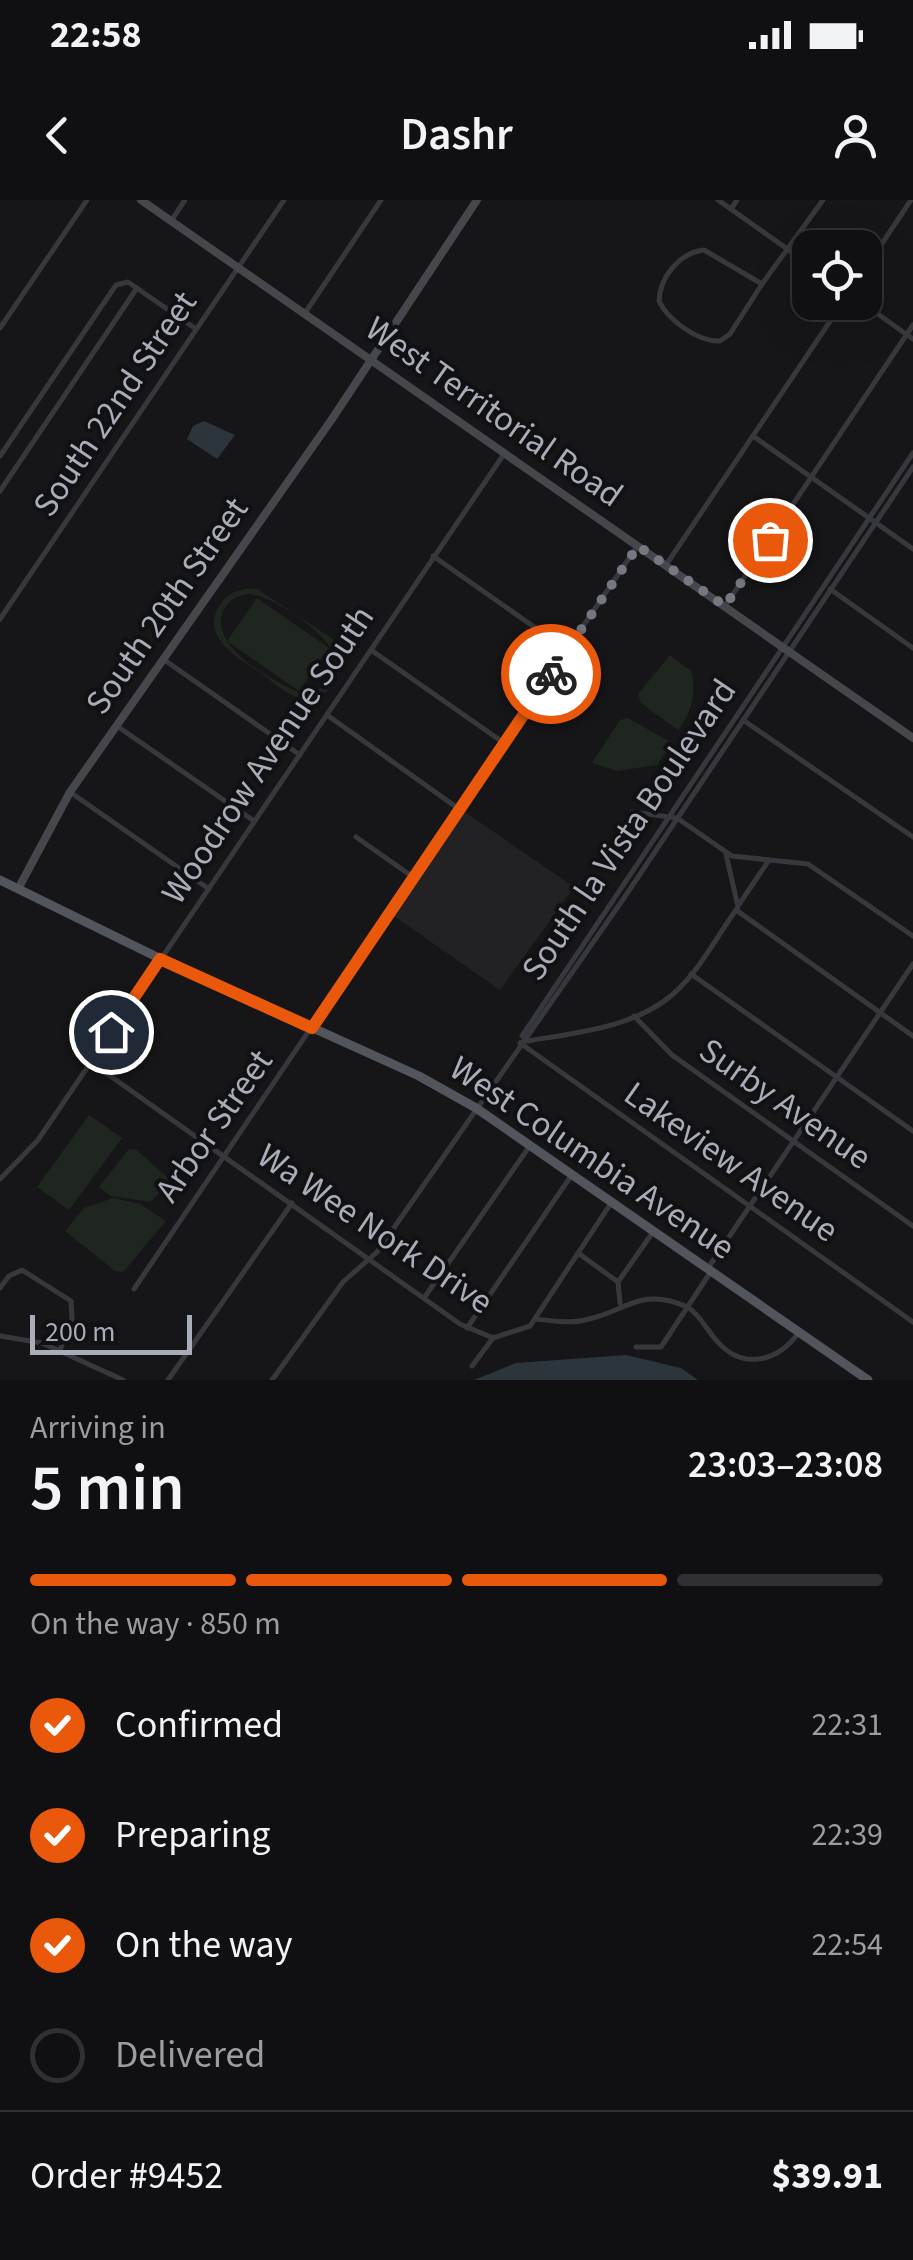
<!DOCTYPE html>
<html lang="en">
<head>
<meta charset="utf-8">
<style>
  body { margin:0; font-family:"Source Sans 3",sans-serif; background:#19191b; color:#f1f3f6; height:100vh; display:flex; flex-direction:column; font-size:38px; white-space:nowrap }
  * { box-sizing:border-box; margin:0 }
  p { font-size:32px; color:#9c9d9f }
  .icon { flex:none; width:55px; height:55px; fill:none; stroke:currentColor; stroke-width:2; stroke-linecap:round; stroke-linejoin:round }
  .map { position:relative; height:1180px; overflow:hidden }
  .sheet { display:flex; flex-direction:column; background:#101012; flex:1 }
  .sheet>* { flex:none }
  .controls { position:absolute; left:792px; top:30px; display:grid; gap:20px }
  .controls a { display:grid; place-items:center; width:90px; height:90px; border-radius:20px; background:#101012; box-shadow:0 10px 40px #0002,0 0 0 2px #303032; font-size:50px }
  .scale { position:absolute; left:30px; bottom:25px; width:162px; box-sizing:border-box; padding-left:10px; border:5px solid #a8adb8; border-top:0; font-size:28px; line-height:35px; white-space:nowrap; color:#a8adb8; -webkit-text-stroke:8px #111113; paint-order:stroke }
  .pin { position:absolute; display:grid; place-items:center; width:85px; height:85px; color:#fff; margin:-42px; border:5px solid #fff; border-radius:50%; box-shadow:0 2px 10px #0007 }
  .courier { position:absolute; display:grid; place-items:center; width:100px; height:100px; margin:-50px; border:8px solid #ea580c; border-radius:50%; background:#fff; color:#222; box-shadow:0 2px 12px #0007 }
  .overview em { font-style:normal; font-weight:600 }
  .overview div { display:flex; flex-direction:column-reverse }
  .overview { display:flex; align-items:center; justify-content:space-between; height:170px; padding:0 30px }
  h1 { font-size:65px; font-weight:600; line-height:75px }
  .bar { display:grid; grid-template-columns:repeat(4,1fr); gap:15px 10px; align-content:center; height:120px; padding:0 30px }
  .bar i { height:12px; border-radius:8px; background:#303032 }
  .bar .active { background:#ea580c }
  .bar p { grid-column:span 4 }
  .line { display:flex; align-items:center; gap:25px; padding:0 30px; border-top:2px solid #303032 }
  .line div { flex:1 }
  ol { padding:0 30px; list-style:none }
  li { display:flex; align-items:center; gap:30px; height:110px }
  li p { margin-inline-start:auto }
  li .icon { padding:10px; border-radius:50%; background:#ea580c; color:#fff; stroke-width:4 }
  li:last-child { color:#9c9d9f }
  li i { width:55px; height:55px; border:5px solid #303032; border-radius:50% }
  .status { display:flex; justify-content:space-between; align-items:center; height:70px; padding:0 50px; background:#101012; direction:ltr }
  .status svg { height:28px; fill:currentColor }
  header { display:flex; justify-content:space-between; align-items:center; height:130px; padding:0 30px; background:#101012; font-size:45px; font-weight:600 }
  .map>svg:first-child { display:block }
  .built { fill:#222225 }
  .green { fill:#1e261f; fill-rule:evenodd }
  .water { fill:#2c353c }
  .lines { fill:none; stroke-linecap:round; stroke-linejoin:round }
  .street { stroke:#37383d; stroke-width:5 }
  .secondary { stroke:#45474d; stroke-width:8 }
  .primary { stroke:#53555c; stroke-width:9 }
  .done { stroke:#757880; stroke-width:10; stroke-dasharray:0 18 }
  .route { stroke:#ea580c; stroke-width:12 }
  .labels { text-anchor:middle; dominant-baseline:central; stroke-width:8; stroke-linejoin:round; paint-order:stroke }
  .street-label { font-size:35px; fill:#a8adb8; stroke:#111113 }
</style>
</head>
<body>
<div class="status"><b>22:58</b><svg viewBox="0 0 49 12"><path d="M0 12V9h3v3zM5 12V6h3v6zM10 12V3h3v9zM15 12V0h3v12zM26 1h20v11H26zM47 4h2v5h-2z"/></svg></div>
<header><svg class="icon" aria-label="back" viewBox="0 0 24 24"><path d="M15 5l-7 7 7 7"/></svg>Dashr<svg class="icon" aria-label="person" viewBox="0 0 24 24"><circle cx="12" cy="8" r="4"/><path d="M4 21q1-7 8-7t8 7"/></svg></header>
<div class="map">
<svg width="913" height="1180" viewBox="0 0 913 1180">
  <rect width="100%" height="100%" fill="#161618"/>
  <!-- built -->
  <polygon class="built" points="462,610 574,687 500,790 391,714"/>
  <!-- green -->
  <g class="green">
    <path d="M257,389L354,453L350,458L340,452C345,477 323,509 294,496C283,492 272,481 262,474C239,458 196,436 222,402C231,391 243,388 257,389ZM249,394C276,397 330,434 337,461L328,484L313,492H298C271,480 208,446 223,411C229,399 237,396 249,394Z"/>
    <polygon points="257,398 329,448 299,491 227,441"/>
    <path d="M670,455L692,472C696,495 692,511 678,530L641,503L638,494Z"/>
    <polygon points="628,518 672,543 657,565 617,571 592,563 620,520"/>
    <polygon points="89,915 122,938 69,1010 37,987"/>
    <polygon points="135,949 172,981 150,1002 111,996 99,987 128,950"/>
    <polygon points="113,998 140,1004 166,1021 123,1072 115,1071 65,1031 84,1008"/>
  </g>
  <!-- water -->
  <g class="water">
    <polygon points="204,221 235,235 217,259 187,239 193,226"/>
    <polygon points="626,1155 681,1168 698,1180 474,1180 516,1163"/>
  </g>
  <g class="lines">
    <!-- street -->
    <g class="street">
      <polyline points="718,0 810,65"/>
      <polyline points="731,9 737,0"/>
      <polyline points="171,21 185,0"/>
      <path d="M704,50L762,84L730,134L720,141C698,142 668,120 659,101C660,77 679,53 704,50Z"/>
      <polyline points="865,69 911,0"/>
      <polyline points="762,84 823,0"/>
      <polyline points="861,102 913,139"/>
      <polyline points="305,113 381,0"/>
      <polyline points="0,128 87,0"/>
      <polyline points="753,236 913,349"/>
      <polyline points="0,256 116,85 128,82 196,129"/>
      <polyline points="0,291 137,88"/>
      <polyline points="433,356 567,450"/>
      <polyline points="666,365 843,102"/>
      <polyline points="830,389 913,448"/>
      <polyline points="725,406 913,125"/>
      <polyline points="0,419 284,0"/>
      <polyline points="371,450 504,543"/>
      <polyline points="163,459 300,555"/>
      <polyline points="327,515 459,609"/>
      <polyline points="743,520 913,637"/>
      <polyline points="117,526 254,621"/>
      <polyline points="70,592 209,689"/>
      <polyline points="632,612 677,618 732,656 808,664 913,736"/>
      <polyline points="356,637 413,677"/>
      <polyline points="740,703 769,660"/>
      <polyline points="736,710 913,836"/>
      <polyline points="691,774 913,931"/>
      <polyline points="634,816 672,855 913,1026"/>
      <polyline points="522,836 913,253"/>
      <path d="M522,842C571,833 632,829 672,795C699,772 717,736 738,707L726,654"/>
      <polyline points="520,843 913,1122"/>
      <polyline points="92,863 460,1124 493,1138 530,1126 611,1003"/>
      <polyline points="0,979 38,940 504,254"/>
      <polyline points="578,1053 618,1082 620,1103"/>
      <polyline points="708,1068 913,764"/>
      <polyline points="618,1082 653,1032"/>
      <polyline points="0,1088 9,1076 22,1070 71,1101 72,1119 60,1150"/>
      <polyline points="134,1089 638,345"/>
      <polyline points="424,1098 529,947"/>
      <path d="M535,1119C553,1121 572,1124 589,1119C625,1111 642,1087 685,1106C698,1112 706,1129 716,1140C742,1171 778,1162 799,1132"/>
      <polyline points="467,1128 571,976"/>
      <polyline points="0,1136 42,1143 123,1180"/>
      <polyline points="636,1147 661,1147 710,1073"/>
      <polyline points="472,1166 493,1138"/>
      <polyline points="168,1180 292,1003"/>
      <polyline points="272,1180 343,1082 377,1052 624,698 913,267"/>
    </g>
    <!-- secondary -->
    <g class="secondary">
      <polyline points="141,0 913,538"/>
      <polyline points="18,689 70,592 332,219 477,0"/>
    </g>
    <!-- primary -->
    <polyline class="primary" points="0,680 161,759 419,876 476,908 868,1180"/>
  </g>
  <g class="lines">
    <!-- done -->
    <polyline class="done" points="551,474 638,346 725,406 770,340"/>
    <!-- route -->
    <polyline class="route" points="111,832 160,759 312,828 551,474"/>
  </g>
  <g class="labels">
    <!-- street labels -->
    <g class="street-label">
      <text transform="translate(115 204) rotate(-56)">South 22nd Street</text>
      <text transform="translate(494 212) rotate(35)">West Territorial Road</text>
      <text transform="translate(167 406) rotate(-55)">South 20th Street</text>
      <text transform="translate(268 555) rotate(-56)">Woodrow Avenue South</text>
      <text transform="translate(629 630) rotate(-56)">South la Vista Boulevard</text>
      <text transform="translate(785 904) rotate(35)">Surby Avenue</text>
      <text transform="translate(214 926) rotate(-55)">Arbor Street</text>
      <text transform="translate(592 958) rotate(34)">West Columbia Avenue</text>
      <text transform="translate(731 962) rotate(35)">Lakeview Avenue</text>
      <text transform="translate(375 1029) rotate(34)">Wa Wee Nork Drive</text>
    </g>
  </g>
</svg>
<div class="controls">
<a><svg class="icon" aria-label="locate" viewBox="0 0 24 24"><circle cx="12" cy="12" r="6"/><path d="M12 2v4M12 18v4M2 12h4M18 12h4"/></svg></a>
</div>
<div class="scale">200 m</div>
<div class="pin" style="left:770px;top:340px;background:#ea580c"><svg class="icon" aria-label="bag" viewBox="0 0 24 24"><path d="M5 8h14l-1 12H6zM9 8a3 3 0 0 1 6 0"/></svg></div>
<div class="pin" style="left:111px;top:832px;background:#1f2937"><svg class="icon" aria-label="home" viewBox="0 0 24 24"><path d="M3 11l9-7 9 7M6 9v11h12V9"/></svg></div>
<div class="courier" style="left:551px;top:474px"><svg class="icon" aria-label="bike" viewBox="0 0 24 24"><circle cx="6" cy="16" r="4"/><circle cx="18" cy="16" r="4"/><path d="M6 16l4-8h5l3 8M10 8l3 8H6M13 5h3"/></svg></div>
</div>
<section class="sheet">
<div class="overview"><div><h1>5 min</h1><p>Arriving in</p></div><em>23:03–23:08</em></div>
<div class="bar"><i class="active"></i><i class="active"></i><i class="active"></i><i></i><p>On the way · 850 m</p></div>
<ol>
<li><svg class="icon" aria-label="check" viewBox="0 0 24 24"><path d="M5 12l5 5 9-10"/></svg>Confirmed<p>22:31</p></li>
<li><svg class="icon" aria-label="check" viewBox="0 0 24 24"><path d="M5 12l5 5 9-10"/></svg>Preparing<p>22:39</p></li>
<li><svg class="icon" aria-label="check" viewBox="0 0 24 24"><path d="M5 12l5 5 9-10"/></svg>On the way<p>22:54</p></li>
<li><i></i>Delivered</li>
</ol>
<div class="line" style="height:130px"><div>Order #9452</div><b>$39.91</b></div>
</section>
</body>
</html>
